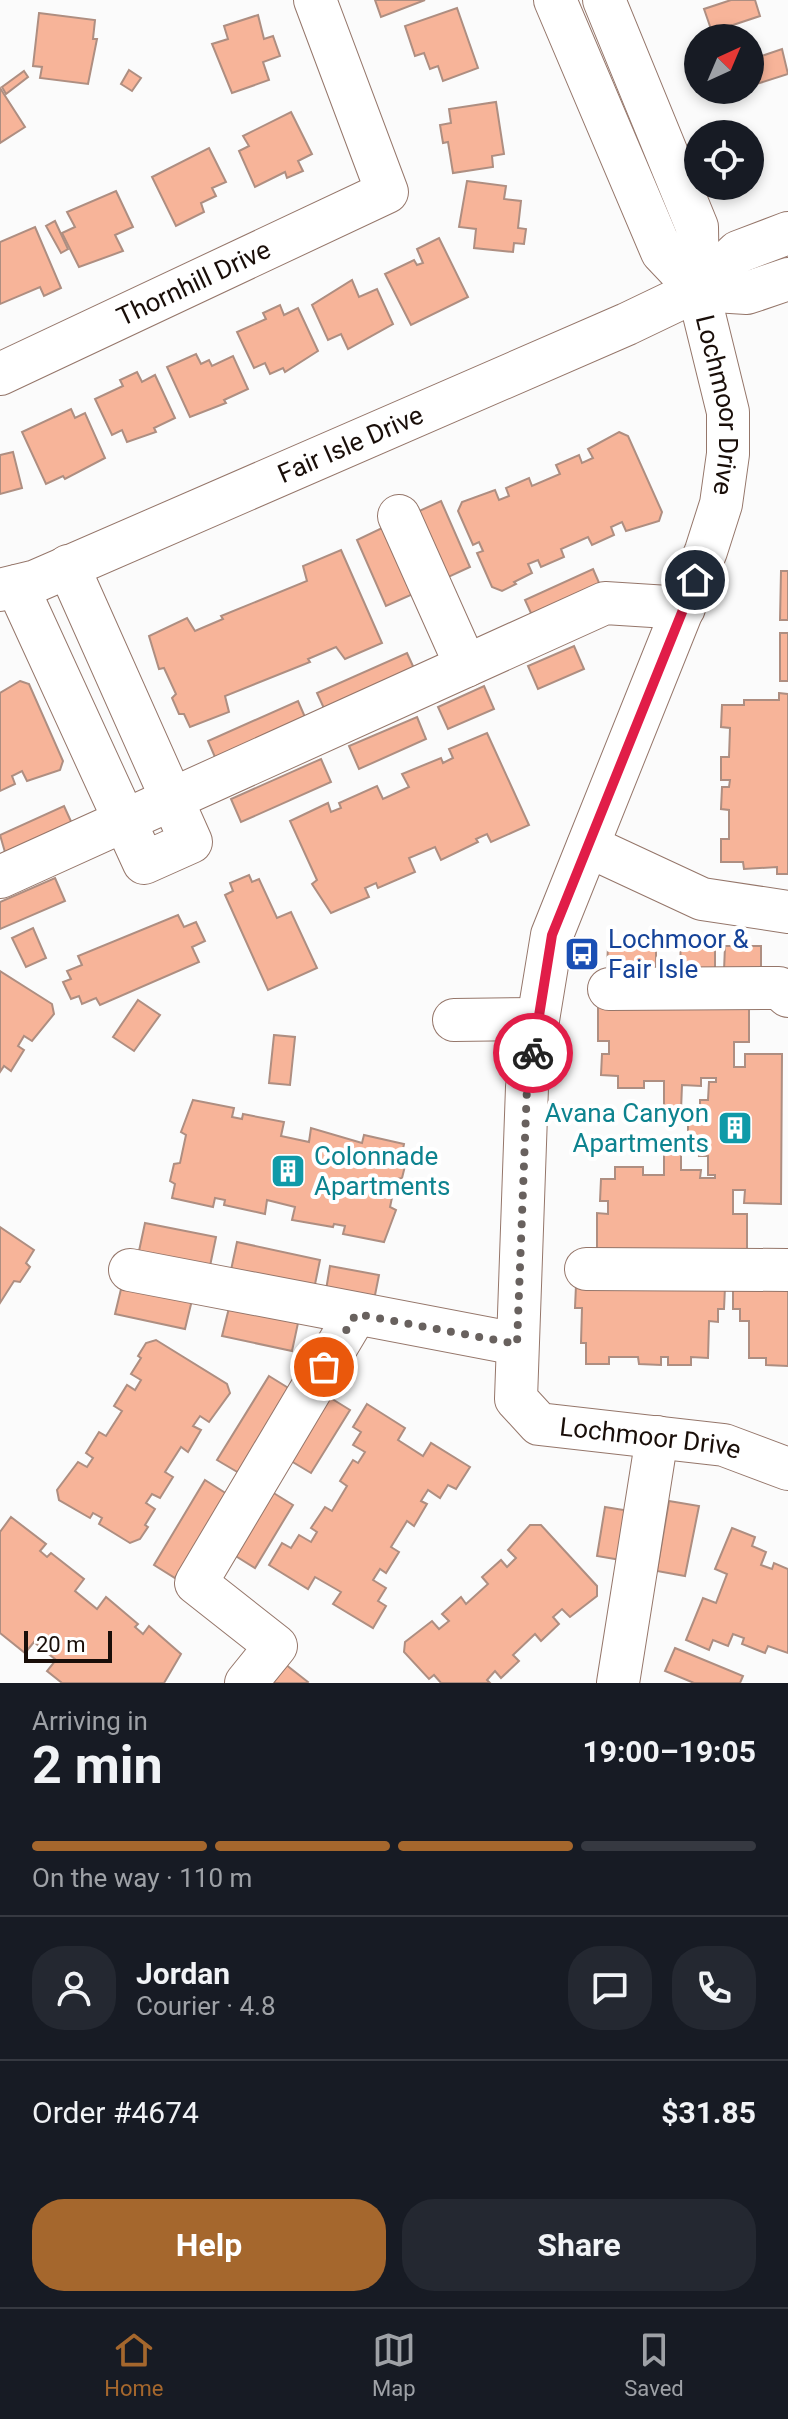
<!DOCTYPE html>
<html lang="en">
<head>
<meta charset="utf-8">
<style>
  body { margin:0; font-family:Roboto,sans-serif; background:#242831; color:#f1f3f6; height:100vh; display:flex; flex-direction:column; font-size:30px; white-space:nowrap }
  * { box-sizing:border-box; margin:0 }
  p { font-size:26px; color:#9ea1a6 }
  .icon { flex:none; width:44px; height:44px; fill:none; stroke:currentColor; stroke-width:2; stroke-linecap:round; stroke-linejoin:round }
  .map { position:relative; height:1683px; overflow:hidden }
  .details { display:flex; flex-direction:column; background:#171b24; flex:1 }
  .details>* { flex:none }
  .needle { width:52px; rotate:44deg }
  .tools { position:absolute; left:684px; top:24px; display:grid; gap:16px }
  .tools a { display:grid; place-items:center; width:80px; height:80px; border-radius:50%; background:#171b24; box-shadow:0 4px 12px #0003; font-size:40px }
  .scale { position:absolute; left:24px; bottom:20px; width:88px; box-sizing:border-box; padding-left:8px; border:4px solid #190e09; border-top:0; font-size:22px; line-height:28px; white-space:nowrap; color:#190e09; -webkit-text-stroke:6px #fff; paint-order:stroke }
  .pin { position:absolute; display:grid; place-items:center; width:68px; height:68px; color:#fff; margin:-34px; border:4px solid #fff; border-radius:50%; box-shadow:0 2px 8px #0007 }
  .courier { position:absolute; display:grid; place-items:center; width:80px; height:80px; margin:-40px; border:6px solid #e11d48; border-radius:50%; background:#fff; color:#222; box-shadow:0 2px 10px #0007 }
  .summary em { font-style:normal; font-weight:700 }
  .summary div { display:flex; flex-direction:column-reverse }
  .summary { display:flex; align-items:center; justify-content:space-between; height:136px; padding:0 32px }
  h1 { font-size:52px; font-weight:700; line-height:60px }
  .bar { display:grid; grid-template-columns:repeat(4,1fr); gap:12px 8px; align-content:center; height:96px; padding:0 32px }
  .bar i { height:10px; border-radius:6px; background:#363941 }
  .bar .current { background:#a5672d }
  .bar p { grid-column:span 4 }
  .line { display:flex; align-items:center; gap:20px; padding:0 32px; border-top:2px solid #363941 }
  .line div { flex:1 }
  .round { display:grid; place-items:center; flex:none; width:84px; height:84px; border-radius:32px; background:#242831 }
  .cta { display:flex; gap:16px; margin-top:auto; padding:16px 32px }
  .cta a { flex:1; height:92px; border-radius:32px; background:#a5672d; color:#fff; font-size:32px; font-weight:700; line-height:92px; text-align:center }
  .cta a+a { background:#242831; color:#f1f3f6 }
  .tab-bar { display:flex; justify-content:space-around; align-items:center; height:112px; border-top:2px solid #363941; background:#171b24; font-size:22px; color:#9ea1a6 }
  .tab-bar a { display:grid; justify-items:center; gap:4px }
  .tab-bar .current { color:#a5672d }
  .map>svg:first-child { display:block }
  .building { fill:#f7b499; stroke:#ae8e81; stroke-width:2 }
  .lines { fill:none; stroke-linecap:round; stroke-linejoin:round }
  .minor-casing { stroke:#95766a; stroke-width:44 }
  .minor { stroke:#fff; stroke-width:42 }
  .done { stroke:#68615e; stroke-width:8; stroke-dasharray:0 14.4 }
  .route { stroke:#e11d48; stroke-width:10 }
  .labels { text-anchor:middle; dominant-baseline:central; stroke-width:8; stroke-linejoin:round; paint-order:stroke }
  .street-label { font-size:26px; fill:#190e09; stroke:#fff }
  .transit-label { font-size:26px; fill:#164399; stroke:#fff; text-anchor:start }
  .culture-label { font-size:26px; fill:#0d838f; stroke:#fff; text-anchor:end }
</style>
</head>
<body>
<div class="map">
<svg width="788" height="1683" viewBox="0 0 788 1683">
  <rect width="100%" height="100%" fill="#fbfbfb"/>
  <!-- building -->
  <g class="building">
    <polygon points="375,0 425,0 381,17"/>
    <polygon points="731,0 755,0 760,16 712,32 704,9"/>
    <polygon points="457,8 478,68 443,81 438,66 430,69 424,53 415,56 405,26"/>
    <polygon points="39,13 95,20 93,39 97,39 88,84 40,78 42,67 33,66"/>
    <polygon points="258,15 264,39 273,36 280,56 263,62 269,80 232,93 212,44 228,39 224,26"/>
    <polygon points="782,49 788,74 750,86 750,60"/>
    <polygon points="129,70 141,78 132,91 121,84"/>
    <polygon points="24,71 28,77 6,94 2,87"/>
    <polygon points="0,88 25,127 0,143"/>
    <polygon points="496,102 504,154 492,156 493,167 453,173 448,142 443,143 440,125 451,123 449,109"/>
    <polygon points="291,112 312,154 298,161 303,171 287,178 285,172 255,187 239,151 249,146 243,136"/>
    <polygon points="209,148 226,182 212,188 216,196 201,203 204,212 176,226 152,177"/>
    <polygon points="467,181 506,186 504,199 521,201 518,228 526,229 524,244 514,243 513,252 474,248 476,229 459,227"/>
    <polygon points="116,191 133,227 115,235 123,251 79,267 62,233 75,227 67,212"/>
    <polygon points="55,221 68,249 61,253 46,226"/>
    <polygon points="35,227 61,288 44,296 40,287 0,304 0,242"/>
    <polygon points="439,238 468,297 411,325 385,274 414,260 417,265 423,263 417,249"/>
    <polygon points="352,280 359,297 377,289 393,324 348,349 341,334 328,340 312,305"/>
    <polygon points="280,305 284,315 298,308 318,351 285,372 283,368 270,374 265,363 254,368 237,332 266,319 263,313"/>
    <polygon points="196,354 201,364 209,360 212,366 233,356 248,389 224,400 226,403 190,417 167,367"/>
    <polygon points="137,372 142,382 155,375 175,418 154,428 156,432 127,442 122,430 112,435 95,399 123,386 120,380"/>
    <polygon points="71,409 75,418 85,413 105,458 65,479 63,476 46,484 22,432"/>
    <polygon points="619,432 628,436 662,512 659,521 626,531 622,522 611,527 614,535 592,545 588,537 561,549 564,557 541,567 538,560 528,564 532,573 514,582 516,584 502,591 492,587 477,553 483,551 479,542 473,545 458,511 462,502 495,490 499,500 509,496 506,488 529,478 532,486 560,474 556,465 579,455 582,463 593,458 588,449"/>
    <polygon points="13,452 22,488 0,494 0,455"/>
    <polygon points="441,501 470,567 444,579 415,513"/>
    <polygon points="384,527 413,594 386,606 357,540"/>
    <polygon points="341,550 382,643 345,659 336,647 308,659 310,662 225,696 229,712 190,727 184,714 179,714 172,698 176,694 164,668 159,669 149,636 187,618 195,631 223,619 221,616 307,581 303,566"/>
    <polygon points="593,569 603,592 535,622 525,600"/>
    <polygon points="781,571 788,571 788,620 780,620"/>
    <rect x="780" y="633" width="8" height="48"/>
    <polygon points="574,646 584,669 538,689 528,666"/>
    <polygon points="407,653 417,675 327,715 317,693"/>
    <polygon points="20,681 29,684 63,761 60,770 27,781 22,771 12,776 15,784 0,791 0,693"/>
    <polygon points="484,686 494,709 448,729 438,707"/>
    <polygon points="779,693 788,694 788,874 777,874 777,867 744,869 743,862 721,862 721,839 729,839 729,810 721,809 722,787 729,787 730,780 721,780 721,757 729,757 730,728 721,727 722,705 744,705 744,700 779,700"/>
    <polygon points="298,701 308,724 218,764 208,741"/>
    <polygon points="417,717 426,739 359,769 349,746"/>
    <polygon points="487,733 529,825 491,842 487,834 476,839 478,842 441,860 435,847 409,858 415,872 378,888 376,883 365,888 369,897 331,913 312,884 317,880 290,821 328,803 331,812 341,808 339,803 377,786 383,799 409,787 402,774 441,758 443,763 453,758 449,749"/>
    <polygon points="321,759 331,782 241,822 231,799"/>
    <polygon points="64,806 74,828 7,859 0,835"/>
    <polygon points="249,875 252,882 259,879 277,918 291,912 317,968 268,990 225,895 233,891 230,883"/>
    <polygon points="55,878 65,901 0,929 0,902"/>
    <polygon points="178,915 184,927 196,922 205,941 192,947 199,962 100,1005 96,998 82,1004 79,996 71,999 63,982 71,979 67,971 82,965 78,956"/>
    <polygon points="33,928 46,958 26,967 12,938"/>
    <polygon points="681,936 715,937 715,970 680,970"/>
    <polygon points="608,945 656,945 656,970 607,970"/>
    <polygon points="725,946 761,946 761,971 724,971"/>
    <polygon points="0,971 52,1004 54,1014 32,1041 24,1036 18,1046 24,1050 11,1071 4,1066 0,1072"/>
    <polygon points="138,1000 160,1015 134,1051 113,1037"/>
    <polygon points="598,1005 749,1006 749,1042 734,1042 734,1067 745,1067 745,1054 782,1054 781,1204 744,1203 745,1190 733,1190 733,1214 747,1214 747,1251 597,1250 597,1213 608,1214 608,1201 600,1201 601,1179 615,1179 615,1167 643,1167 643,1175 664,1175 664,1146 681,1146 681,1170 701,1170 700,1178 715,1178 715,1175 708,1175 708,1156 699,1156 700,1138 688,1138 688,1118 700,1119 700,1100 708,1100 709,1082 716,1082 716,1078 701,1078 701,1086 682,1085 681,1111 664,1111 664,1081 644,1081 644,1088 618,1088 618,1076 601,1075 602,1054 609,1054 609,1041 598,1041"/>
    <polygon points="274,1035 295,1037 290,1085 269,1083"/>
    <polygon points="193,1100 234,1108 232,1117 242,1119 243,1114 284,1122 281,1136 309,1142 311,1128 362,1143 364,1135 404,1144 401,1158 406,1162 402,1178 396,1179 390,1207 396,1210 384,1242 343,1234 345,1226 334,1224 333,1227 292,1220 295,1207 267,1200 265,1214 224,1205 225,1200 215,1198 213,1207 172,1198 175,1184 170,1181 174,1164 180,1163 186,1135 181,1132"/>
    <polygon points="145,1223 216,1237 210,1266 139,1251"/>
    <polygon points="0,1227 34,1250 26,1263 30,1267 20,1282 14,1281 0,1303"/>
    <polygon points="237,1242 320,1260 314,1289 231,1270"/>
    <polygon points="330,1266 379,1275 374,1300 326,1290"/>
    <polygon points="122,1285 192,1300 185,1329 115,1314"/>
    <polygon points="576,1285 725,1287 724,1309 718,1309 718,1322 709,1321 708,1358 691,1357 691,1365 668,1365 668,1357 661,1357 661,1365 639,1364 638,1357 609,1357 609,1364 586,1364 586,1343 581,1343 582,1308 575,1308"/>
    <polygon points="788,1285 788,1366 766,1365 766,1358 749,1358 749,1321 740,1321 740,1309 733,1309 733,1287"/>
    <polygon points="229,1308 298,1323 292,1351 222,1336"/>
    <polygon points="156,1340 227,1384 230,1393 209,1422 200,1416 193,1426 201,1430 188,1452 181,1447 165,1472 173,1477 160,1498 152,1494 146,1503 155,1509 145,1525 148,1527 140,1539 130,1543 99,1524 102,1518 93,1513 90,1518 59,1500 57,1490 78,1462 87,1467 93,1458 86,1453 99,1432 106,1436 122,1411 114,1406 127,1385 135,1390 141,1380 131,1374 141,1358 138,1356 146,1343"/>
    <polygon points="269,1376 290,1389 239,1473 217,1460"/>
    <polygon points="329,1397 350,1410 311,1473 291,1461"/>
    <polygon points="367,1404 405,1428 398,1440 423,1456 431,1443 470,1467 456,1489 448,1485 440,1498 428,1490 421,1501 427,1504 414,1526 407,1521 391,1547 399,1552 386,1573 380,1569 373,1580 386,1588 378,1601 386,1606 373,1628 333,1604 341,1592 315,1577 308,1589 269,1565 282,1543 291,1548 299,1535 311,1542 317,1532 311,1528 325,1507 332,1511 347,1486 340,1481 353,1460 358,1463 365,1452 353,1445 361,1432 353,1427"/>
    <polygon points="205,1480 227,1494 175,1578 154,1565"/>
    <polygon points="272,1492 293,1505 255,1568 234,1555"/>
    <polygon points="669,1501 699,1506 685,1576 657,1571"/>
    <polygon points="605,1507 630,1511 621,1560 597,1556"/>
    <polygon points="11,1517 46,1544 40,1551 47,1557 51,1553 84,1579 75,1591 97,1609 106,1597 138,1624 135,1627 143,1634 149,1626 181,1654 164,1683 62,1683 47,1671 56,1660 34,1642 25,1653 0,1633 0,1532"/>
    <polygon points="530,1525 541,1525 597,1586 597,1596 570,1617 562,1609 553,1617 559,1624 541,1641 535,1634 513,1655 519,1661 501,1678 495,1671 487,1680 490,1683 441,1683 434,1675 429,1679 404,1652 405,1642 432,1621 439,1629 449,1621 442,1614 461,1597 466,1604 488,1584 482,1577 501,1560 507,1567 516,1558 508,1550"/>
    <polygon points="732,1528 755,1537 752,1546 766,1552 761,1565 772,1569 774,1563 788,1569 788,1653 768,1646 765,1653 742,1644 744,1638 733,1634 728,1646 713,1640 709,1650 686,1640 703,1598 716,1603 727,1574 715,1569"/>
    <polygon points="675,1648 743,1676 740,1683 694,1683 665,1671"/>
    <polygon points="285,1664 308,1682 307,1683 270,1683"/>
  </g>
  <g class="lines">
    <!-- minor casing -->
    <g class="minor-casing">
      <g id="minor">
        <polyline points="555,0 662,252 698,290"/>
        <path id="s1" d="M604,0L697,227L698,290L728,412V454L721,504L706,551L552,935L527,1087L516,1399L539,1424L724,1445L788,1469"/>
        <polyline points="698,290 747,293 788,279"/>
        <path id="s2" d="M0,374L387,192L315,0"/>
        <polyline points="399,516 466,666"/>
        <polyline points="17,586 144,863 191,842 68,566"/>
        <path id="s3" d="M0,590L36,581L627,324L698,290L738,252L788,233"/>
        <polyline points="588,846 702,899 788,912"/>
        <polyline points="0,877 605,603 684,608"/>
        <polyline points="609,989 779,988 788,996"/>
        <polyline points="454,1020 538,1019"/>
        <polyline points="586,1269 788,1270"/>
        <polyline points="130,1270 517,1344"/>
        <polyline points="246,1683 276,1646 196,1583 356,1314"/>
        <polyline points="618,1683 657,1437"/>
      </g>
    </g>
    <!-- minor -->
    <use href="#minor" class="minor"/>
  </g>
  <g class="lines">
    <!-- done -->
    <polyline class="done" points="324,1367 356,1314 517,1344 527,1087 533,1053"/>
    <!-- route -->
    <polyline class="route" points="533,1053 552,935 695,580"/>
  </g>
  <!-- icons -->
  <defs>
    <g id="bus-square" transform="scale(1.8)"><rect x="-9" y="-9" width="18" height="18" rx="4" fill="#1a4fb4" stroke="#fff"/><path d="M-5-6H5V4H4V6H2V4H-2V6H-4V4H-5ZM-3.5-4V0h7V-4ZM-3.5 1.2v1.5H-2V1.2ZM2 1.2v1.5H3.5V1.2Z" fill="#fff"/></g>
    <g id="building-square" transform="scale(1.8)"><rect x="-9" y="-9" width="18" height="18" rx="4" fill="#0f9aa8" stroke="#fff"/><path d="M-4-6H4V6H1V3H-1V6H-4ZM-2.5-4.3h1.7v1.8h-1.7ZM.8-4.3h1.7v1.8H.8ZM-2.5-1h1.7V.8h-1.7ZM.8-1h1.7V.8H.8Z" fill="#fff"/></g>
  </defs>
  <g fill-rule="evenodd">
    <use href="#bus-square" x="582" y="954"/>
    <use href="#building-square" x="735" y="1128"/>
    <use href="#building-square" x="288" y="1171"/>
  </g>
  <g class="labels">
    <!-- street labels -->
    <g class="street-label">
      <text stroke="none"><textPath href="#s2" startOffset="214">Thornhill Drive</textPath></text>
      <text stroke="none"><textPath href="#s1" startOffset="426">Lochmoor Drive</textPath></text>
      <text stroke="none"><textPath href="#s3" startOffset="380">Fair Isle Drive</textPath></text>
      <text stroke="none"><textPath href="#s1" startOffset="1602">Lochmoor Drive</textPath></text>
    </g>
    <!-- transit labels -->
    <g class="transit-label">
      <text x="608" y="939">Lochmoor &amp;<tspan x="608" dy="30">Fair Isle</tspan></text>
    </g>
    <!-- culture labels -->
    <g class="culture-label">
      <text x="709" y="1113">Avana Canyon<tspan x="709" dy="30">Apartments</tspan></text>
      <text x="314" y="1156" text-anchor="start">Colonnade<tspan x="314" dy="30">Apartments</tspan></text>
    </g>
  </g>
</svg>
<div class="tools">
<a><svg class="needle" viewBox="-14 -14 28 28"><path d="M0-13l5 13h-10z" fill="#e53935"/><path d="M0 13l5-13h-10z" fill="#9ea1a6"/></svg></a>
<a><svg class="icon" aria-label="locate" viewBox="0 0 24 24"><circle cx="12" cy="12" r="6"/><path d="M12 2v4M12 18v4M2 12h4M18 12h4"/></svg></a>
</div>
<div class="scale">20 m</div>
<div class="pin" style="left:324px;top:1367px;background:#ea580c"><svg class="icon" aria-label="bag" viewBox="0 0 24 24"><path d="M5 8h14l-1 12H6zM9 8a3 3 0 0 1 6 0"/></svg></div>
<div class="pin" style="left:695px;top:580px;background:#1f2937"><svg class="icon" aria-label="home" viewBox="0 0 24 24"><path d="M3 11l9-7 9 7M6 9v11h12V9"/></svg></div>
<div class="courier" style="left:533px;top:1053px"><svg class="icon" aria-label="bike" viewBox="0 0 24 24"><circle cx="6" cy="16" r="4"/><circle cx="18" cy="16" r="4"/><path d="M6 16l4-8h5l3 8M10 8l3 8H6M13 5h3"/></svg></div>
</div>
<section class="details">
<div class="summary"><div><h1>2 min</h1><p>Arriving in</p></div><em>19:00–19:05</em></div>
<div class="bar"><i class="current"></i><i class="current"></i><i class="current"></i><i></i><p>On the way · 110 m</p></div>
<div class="line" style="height:144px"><a class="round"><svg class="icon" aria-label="person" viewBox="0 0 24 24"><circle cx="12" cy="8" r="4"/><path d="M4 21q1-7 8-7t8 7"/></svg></a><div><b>Jordan</b><p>Courier · 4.8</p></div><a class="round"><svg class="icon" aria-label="chat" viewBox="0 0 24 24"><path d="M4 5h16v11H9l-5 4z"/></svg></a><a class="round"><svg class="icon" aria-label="phone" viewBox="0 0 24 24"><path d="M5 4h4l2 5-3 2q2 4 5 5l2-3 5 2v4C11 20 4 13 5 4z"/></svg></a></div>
<div class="line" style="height:104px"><div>Order #4674</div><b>$31.85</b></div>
<div class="cta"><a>Help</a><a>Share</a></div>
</section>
<nav class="tab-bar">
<a class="current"><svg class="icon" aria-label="home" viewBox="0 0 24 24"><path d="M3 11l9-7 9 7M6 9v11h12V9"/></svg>Home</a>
<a><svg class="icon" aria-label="map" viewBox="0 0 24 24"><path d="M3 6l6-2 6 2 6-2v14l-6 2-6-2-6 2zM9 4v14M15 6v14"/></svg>Map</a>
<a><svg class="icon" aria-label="saved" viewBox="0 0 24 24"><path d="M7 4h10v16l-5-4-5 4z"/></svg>Saved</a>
</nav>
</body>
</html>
